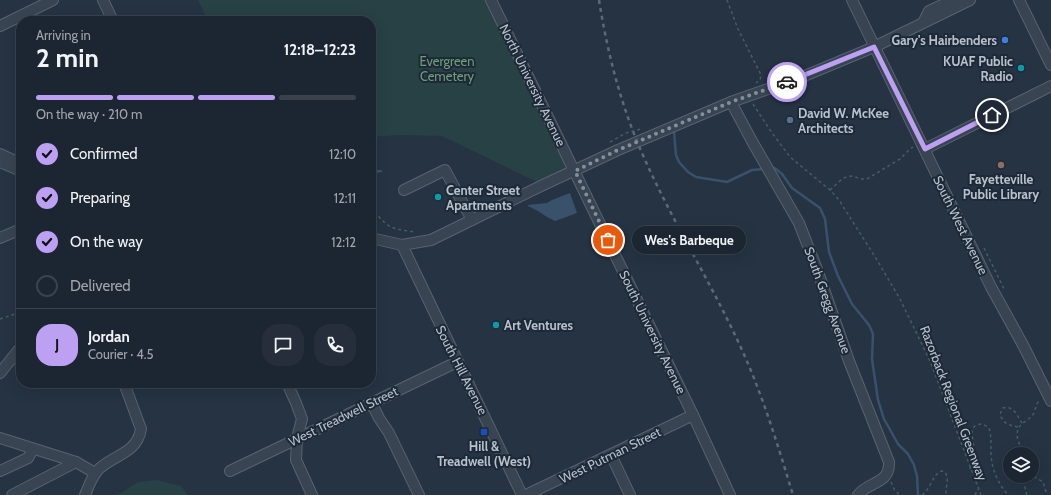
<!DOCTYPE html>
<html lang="en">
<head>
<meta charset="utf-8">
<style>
  body { margin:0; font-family:Cabin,sans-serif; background:#252e3a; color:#f1f3f6; height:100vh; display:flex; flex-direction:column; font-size:15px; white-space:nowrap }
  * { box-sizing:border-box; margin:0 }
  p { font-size:13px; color:#a0a5ac }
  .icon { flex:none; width:22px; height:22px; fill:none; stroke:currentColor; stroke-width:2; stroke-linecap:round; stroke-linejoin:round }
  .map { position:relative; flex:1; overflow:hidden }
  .panel { position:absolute; left:16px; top:16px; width:360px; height:372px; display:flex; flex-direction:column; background:#1c2632; border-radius:16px; box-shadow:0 4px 16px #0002,0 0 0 1px #3a434d }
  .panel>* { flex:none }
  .controls { position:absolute; left:1003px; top:447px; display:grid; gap:8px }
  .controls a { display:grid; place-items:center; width:36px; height:36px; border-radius:50%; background:#1c2632; box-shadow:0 4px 16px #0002,0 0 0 1px #3a434d; font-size:20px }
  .pin { position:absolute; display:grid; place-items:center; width:34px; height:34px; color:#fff; margin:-17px; border:2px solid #fff; border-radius:50%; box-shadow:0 1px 4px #0007 }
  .courier { position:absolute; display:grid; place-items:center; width:40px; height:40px; margin:-20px; border:3px solid #bca0f2; border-radius:50%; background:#fff; color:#222; box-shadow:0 1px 5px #0007 }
  .bubble { position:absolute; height:28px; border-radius:14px; background:#1c2632; box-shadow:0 4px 16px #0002,0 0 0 1px #3a434d; font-size:13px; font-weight:700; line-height:28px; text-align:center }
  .overview em { font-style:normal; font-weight:700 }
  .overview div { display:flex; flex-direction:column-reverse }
  .overview { display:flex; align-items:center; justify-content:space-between; height:68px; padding:0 20px }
  h1 { font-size:26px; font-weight:700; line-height:30px }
  .bar { display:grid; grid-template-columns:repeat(4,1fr); gap:6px 4px; align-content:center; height:48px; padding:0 20px }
  .bar i { height:5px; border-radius:3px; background:#3a434d }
  .bar .active { background:#bca0f2 }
  .bar p { grid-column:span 4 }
  .line { display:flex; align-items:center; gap:10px; padding:0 20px; border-top:1px solid #3a434d }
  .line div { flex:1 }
  .round { display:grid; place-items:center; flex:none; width:42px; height:42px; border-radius:16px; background:#252e3a }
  ol { padding:0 20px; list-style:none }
  li { display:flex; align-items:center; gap:12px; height:44px }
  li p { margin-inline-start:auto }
  li .icon { padding:4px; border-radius:50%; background:#bca0f2; color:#111; stroke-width:4 }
  li:last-child { color:#a0a5ac }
  li i { width:22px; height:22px; border:2px solid #3a434d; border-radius:50% }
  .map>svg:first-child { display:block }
  .green { fill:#274144 }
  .water { fill:#3a516c }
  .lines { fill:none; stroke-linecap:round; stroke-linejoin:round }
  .stream { stroke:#3a516c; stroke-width:2.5 }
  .minor-casing { stroke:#586270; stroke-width:12 }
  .path { stroke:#455e60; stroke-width:1.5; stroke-dasharray:3 3; stroke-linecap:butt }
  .minor { stroke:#394452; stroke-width:10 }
  .rail { stroke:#5b6979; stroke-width:2.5; stroke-dasharray:4 4; stroke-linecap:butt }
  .done { stroke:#848f9c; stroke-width:4; stroke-dasharray:0 7.2 }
  .route { stroke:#bca0f2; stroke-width:5 }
  .shop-dot { fill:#3f7fe0; stroke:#1e2938; stroke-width:1.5 }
  .culture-dot { fill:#0f9aa8; stroke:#1e2938; stroke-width:1.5 }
  .service-dot { fill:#5c6f8a; stroke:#1e2938; stroke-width:1.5 }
  .education-dot { fill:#8d6e63; stroke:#1e2938; stroke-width:1.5 }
  .transit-dot { fill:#1a4fb4; stroke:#1e2938; stroke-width:1.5 }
  .labels { text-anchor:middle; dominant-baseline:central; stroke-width:4; stroke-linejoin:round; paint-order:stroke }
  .poi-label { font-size:13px; font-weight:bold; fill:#b7c0cc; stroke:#1e2938; text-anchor:start }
  .park-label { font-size:13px; fill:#6d9e77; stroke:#1e2938 }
  .street-label { font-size:13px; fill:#b7c0cc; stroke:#1e2938 }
</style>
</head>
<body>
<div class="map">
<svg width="1051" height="495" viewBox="0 0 1051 495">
  <rect width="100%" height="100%" fill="#253343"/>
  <!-- green -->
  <g class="green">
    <polygon points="198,0 491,0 575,171 543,185 442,136 400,135 371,137 371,21 208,21"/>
    <polygon points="157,480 181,486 188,495 117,495 138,482"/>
  </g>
  <!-- water -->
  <polygon class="water" points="570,193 577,213 555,221 547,217 538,211 528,206 528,205 547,203 552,200"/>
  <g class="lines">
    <!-- stream -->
    <g class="stream">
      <polyline points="674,132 676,155 679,162 688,172 696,177 727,182 752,170 764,169"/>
      <polyline points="771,167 776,169 782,174 792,188 820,208 825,219 829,252 838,276 852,304 869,325 873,334 872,359 878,400 884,419 898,444 908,454 914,465 917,476 918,495"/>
      <polyline points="371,172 381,171"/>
    </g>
    <!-- minor casing -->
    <g class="minor-casing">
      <g id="minor">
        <polyline points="103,0 113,21"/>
        <polyline points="491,0 693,415 730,495"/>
        <polyline points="852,0 991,287 1023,345 1051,401"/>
        <polyline points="1019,0 1051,65"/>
        <polyline points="923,23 929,11 953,0"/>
        <polyline points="0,26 53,0"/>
        <path d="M731,102L753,143L799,223L818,272L849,361L889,462C890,485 868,481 858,495"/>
        <polyline points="925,149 1051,86"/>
        <polyline points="0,154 15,161 20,171"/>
        <polyline points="0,162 21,171"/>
        <polyline points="404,190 445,170 472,220"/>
        <polyline points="0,238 21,229"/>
        <polyline points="371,238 402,245 431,240 543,185 618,150 731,102 802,77 874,47 970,0"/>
        <polyline points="402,245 522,495"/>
        <polyline points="0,373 21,347"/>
        <polyline points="287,383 296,403 302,419 297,438 296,460 312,495"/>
        <polyline points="371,402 379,418 389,433 419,495"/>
        <polyline points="0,438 76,462"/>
        <polyline points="611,455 630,495"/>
        <polyline points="0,471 28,458 33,449"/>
        <polyline points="230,471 457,362"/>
        <polyline points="12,495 76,462 95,473"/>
        <path d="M85,495C89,486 92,475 100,468C116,454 137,453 141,429L124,383"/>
        <polyline points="526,495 693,415"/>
      </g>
    </g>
    <!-- path -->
    <g class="path">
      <polyline points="727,0 738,29 761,75 760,80 756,83"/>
      <polyline points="753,104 770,130 790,157 830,190 839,200 877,260 900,299 930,361 981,495"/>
      <polyline points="610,142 626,133 641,129"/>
      <path d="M830,190C836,185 843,176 851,176C857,177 862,180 867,179L900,159L909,150L913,147"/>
      <path d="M371,207C376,212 379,218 384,222C392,230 404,230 414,232"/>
      <polyline points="984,248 1005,291"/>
      <polyline points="0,319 21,312"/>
      <path d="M1018,427C1009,425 1003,424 1000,414L1003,408C1014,405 1017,416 1022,423"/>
      <path d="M1027,454C1019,447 1012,432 1022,424C1025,421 1029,419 1032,416C1036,411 1035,404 1040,400"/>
      <polyline points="1032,461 1033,477"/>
      <path d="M970,469C972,462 974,456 974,449C974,440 966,424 983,424L989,428L990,431C991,438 991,444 991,451C991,468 997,482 1008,495"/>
      <polyline points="891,482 895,491 900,495"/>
      <path d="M922,495C931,489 932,474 942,471L945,472C950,480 945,487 946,495"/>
      <polyline points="975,495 978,489"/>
      <path d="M1027,495C1024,487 1023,480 1033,476L1043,482L1047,495"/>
    </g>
    <!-- minor -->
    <use href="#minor" class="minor"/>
    <!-- rail -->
    <path class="rail" d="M599,0C608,56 622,110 646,162C675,226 713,286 742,350C763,396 778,446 793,495"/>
  </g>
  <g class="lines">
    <!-- done -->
    <polyline class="done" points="608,240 575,171 618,150 731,102 787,82"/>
    <!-- route -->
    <polyline class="route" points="787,82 874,47 925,149 992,115"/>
  </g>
  <!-- markers -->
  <circle class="shop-dot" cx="1005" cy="40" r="4"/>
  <g class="culture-dot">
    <circle cx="1021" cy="68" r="4"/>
    <circle cx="438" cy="197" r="4"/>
    <circle cx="496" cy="325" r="4"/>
  </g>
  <circle class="service-dot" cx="790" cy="120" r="4"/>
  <circle class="education-dot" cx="1001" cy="165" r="4"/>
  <rect class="transit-dot" x="480" y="428" width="8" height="8" rx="2"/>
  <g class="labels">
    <!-- poi labels -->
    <g class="poi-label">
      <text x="997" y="40" text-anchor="end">Gary's Hairbenders</text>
      <text x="1013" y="61" text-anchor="end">KUAF Public<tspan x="1013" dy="15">Radio</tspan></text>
      <text x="798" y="113">David W. McKee<tspan x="798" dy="15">Architects</tspan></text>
      <text x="1001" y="179" text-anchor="middle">Fayetteville<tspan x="1001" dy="15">Public Library</tspan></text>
      <text x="446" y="190">Center Street<tspan x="446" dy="15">Apartments</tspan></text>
      <text x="504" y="325">Art Ventures</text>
      <text x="484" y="446" text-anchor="middle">Hill &amp;<tspan x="484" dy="15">Treadwell (West)</tspan></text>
    </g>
    <!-- park labels -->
    <g class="park-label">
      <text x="447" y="61">Evergreen<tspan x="447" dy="15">Cemetery</tspan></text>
    </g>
    <!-- street labels -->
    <g class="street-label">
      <text transform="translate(533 85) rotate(64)">North University Avenue</text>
      <text transform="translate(961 225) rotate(64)">South West Avenue</text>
      <text transform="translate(828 300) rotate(70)">South Gregg Avenue</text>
      <text transform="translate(653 332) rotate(64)">South University Avenue</text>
      <text transform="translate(462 370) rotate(63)">South Hill Avenue</text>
      <text transform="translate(954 403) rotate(69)">Razorback Regional Greenway</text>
      <text transform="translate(343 416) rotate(-26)">West Treadwell Street</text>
      <text transform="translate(610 455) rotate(-26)">West Putman Street</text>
    </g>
  </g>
</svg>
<div class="controls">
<a><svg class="icon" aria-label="layers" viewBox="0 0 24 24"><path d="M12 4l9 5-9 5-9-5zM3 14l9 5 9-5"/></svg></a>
</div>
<div class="pin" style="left:608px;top:240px;background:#ea580c"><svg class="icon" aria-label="bag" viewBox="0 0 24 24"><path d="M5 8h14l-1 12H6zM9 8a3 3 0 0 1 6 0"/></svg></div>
<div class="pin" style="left:992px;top:115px;background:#1f2937"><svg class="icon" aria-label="home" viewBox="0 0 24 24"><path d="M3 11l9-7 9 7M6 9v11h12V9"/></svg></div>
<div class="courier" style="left:787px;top:82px"><svg class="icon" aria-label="car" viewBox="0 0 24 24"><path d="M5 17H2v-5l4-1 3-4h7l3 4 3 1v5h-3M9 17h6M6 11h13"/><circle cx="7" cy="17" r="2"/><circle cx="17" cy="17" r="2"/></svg></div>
<div class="bubble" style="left:632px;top:226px;width:114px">Wes's Barbeque</div>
<section class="panel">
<div class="overview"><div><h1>2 min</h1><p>Arriving in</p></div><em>12:18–12:23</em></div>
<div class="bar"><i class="active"></i><i class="active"></i><i class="active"></i><i></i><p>On the way · 210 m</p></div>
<ol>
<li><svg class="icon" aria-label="check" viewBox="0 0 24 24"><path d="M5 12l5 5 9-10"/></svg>Confirmed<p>12:10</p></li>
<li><svg class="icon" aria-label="check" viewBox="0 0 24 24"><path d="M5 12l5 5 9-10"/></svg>Preparing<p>12:11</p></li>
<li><svg class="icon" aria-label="check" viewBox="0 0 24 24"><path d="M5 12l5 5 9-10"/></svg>On the way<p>12:12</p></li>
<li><i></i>Delivered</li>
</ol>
<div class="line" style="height:72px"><b class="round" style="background:#bca0f2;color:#111">J</b><div><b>Jordan</b><p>Courier · 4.5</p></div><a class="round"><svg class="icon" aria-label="chat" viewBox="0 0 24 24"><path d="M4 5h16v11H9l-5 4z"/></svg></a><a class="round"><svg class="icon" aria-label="phone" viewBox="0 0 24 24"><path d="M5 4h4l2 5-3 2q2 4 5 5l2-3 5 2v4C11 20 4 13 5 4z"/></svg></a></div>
</section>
</div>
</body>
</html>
